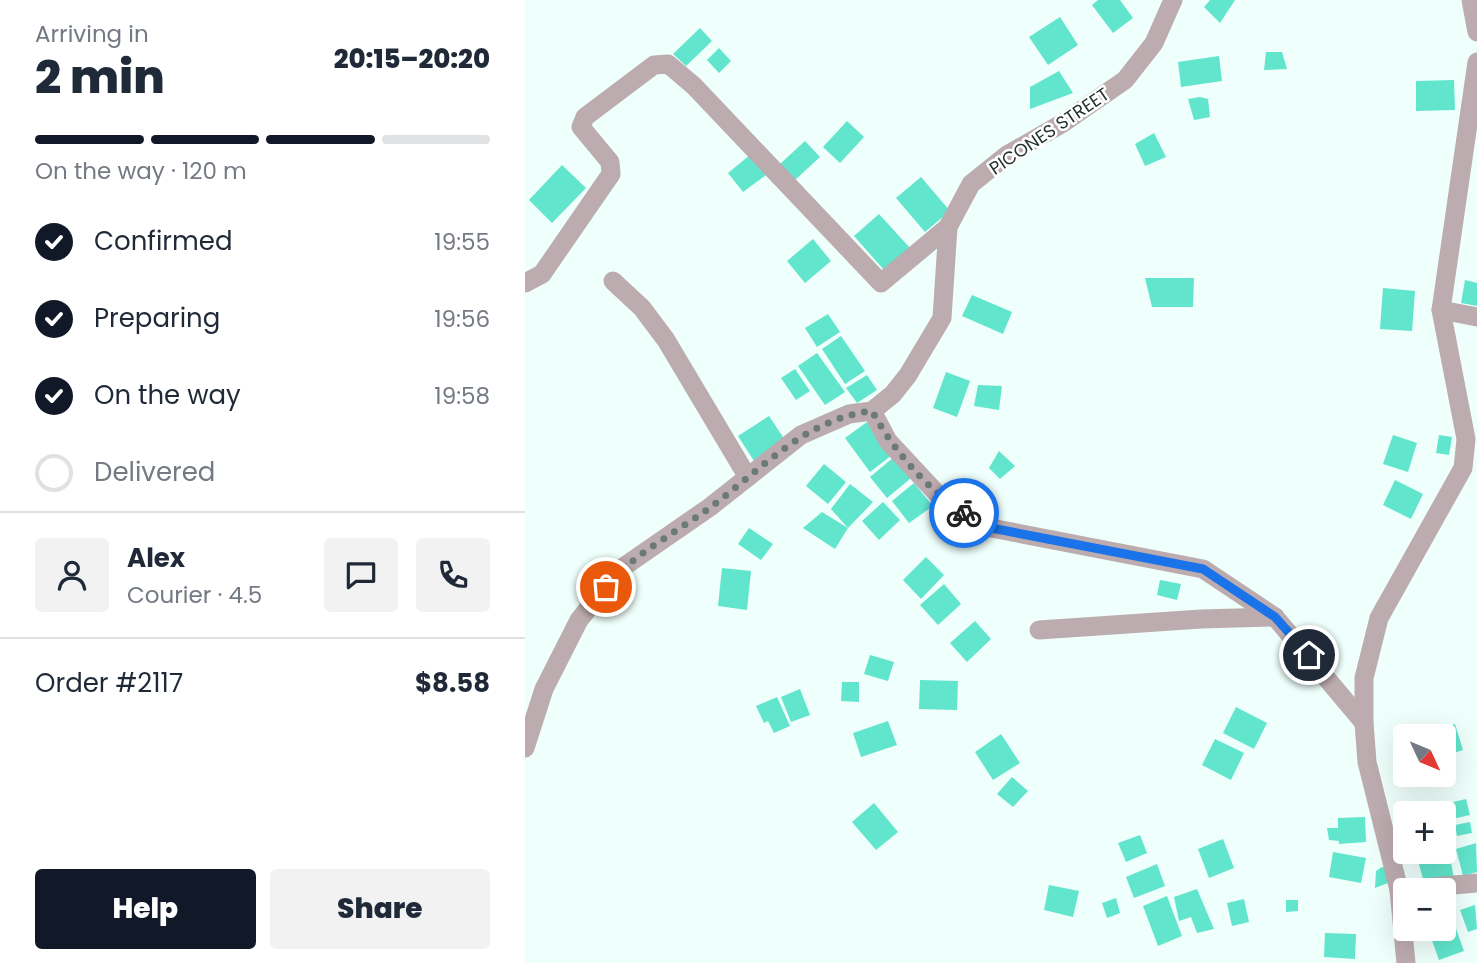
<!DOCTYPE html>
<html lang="en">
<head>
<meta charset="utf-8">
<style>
  body { margin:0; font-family:Poppins,sans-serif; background:#f2f2f3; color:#1f2937; height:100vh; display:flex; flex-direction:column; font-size:26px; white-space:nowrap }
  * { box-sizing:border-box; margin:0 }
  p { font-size:23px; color:#747a83 }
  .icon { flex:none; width:38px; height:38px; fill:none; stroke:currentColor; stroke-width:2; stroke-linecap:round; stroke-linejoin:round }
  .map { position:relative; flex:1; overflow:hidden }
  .details { display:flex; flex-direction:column; background:#fff; width:525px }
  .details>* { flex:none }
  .needle { width:46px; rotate:134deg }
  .tools { position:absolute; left:868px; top:724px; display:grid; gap:14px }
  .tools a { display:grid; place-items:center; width:63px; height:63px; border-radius:7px; background:#fff; box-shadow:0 7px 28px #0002; font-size:35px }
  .pin { position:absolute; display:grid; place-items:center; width:60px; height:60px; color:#fff; margin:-30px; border:4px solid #fff; border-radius:50%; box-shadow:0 2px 7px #0007 }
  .courier { position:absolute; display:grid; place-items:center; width:70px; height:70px; margin:-35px; border:5px solid #1a73e8; border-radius:50%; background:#fff; color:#222; box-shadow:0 2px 9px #0007 }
  .head em { font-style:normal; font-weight:800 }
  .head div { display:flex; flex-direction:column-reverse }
  .head { display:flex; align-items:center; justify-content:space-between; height:119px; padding:0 35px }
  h1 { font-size:46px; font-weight:800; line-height:52px }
  .bar { display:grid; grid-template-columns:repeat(4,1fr); gap:10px 7px; align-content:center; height:84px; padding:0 35px }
  .bar i { height:9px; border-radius:5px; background:#e0e1e3 }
  .bar .active { background:#111827 }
  .bar p { grid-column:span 4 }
  .line { display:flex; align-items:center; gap:18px; padding:0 35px; border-top:2px solid #e0e1e3 }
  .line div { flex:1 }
  .round { display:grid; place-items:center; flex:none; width:74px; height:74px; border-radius:7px; background:#f2f2f3 }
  ol { padding:0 35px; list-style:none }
  li { display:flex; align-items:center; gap:21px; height:77px }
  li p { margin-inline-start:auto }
  li .icon { padding:7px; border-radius:50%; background:#111827; color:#fff; stroke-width:4 }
  li:last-child { color:#747a83 }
  li i { width:38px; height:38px; border:4px solid #e0e1e3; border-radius:50% }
  .action { display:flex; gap:14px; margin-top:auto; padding:14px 35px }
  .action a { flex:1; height:80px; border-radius:7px; background:#111827; color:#fff; font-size:28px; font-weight:800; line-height:80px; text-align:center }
  .action a+a { background:#f2f2f3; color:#1f2937 }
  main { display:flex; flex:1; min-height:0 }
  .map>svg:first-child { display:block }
  .building { fill:#61e5cc }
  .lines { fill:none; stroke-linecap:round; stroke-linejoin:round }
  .minor { stroke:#bdacaf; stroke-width:19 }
  .tertiary { stroke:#bdacaf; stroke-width:19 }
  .done { stroke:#6b7a77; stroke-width:7; stroke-dasharray:0 12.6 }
  .route { stroke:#1a73e8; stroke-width:9 }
  .labels { text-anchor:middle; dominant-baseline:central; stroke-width:5; stroke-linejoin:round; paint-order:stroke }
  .street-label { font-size:18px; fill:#243330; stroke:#fff }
</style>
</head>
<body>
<main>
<section class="details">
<div class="head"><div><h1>2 min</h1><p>Arriving in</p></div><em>20:15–20:20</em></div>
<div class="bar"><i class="active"></i><i class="active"></i><i class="active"></i><i></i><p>On the way · 120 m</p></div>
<ol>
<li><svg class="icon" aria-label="check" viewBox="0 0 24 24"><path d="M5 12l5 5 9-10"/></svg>Confirmed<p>19:55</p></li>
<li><svg class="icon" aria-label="check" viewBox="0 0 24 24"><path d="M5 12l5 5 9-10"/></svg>Preparing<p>19:56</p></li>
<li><svg class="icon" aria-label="check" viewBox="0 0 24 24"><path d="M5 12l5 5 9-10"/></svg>On the way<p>19:58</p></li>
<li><i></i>Delivered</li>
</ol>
<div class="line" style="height:126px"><a class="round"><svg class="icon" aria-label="person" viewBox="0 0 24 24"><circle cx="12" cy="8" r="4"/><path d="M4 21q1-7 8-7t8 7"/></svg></a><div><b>Alex</b><p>Courier · 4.5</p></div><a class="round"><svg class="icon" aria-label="chat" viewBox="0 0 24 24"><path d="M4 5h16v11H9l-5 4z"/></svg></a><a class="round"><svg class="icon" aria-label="phone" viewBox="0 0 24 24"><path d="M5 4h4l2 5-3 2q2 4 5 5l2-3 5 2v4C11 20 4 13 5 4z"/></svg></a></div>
<div class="line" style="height:91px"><div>Order #2117</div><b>$8.58</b></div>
<div class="action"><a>Help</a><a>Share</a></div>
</section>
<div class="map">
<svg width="952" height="963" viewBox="0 0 952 963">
  <rect width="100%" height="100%" fill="#effffb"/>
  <!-- building -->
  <g class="building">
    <polygon points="573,0 595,0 608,18 588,33 567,5"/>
    <polygon points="685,0 710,0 695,23 679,7"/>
    <polygon points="535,17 553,45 523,65 504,37"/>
    <polygon points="175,28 187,41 161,66 148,54"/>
    <polygon points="194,48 206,61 194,73 182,60"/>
    <polygon points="741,52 757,52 762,69 739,70"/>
    <polygon points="694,56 697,81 656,87 653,62"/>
    <polygon points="534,71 548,93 505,109 505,87"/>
    <polygon points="929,80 930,110 891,111 891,81"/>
    <polygon points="675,97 683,99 685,117 669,120 663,99"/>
    <polygon points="322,121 339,137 315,163 298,147"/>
    <polygon points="629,133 641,157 620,166 610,144"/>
    <polygon points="280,141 295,157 270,180 255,164"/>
    <polygon points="225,155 241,175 218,192 203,173"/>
    <polygon points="37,165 61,188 27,223 4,200"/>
    <polygon points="396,177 425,211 400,232 371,198"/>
    <polygon points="354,214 385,248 360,271 329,236"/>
    <polygon points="288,239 306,261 280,283 262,261"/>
    <polygon points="620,278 669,278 668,307 627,307"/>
    <polygon points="940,280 952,283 952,306 936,303"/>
    <polygon points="858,288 890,291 887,331 855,329"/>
    <polygon points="447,295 487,312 478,334 437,316"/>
    <polygon points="303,314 315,332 292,347 280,328"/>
    <polygon points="316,336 340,371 320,384 297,349"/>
    <polygon points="292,353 320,392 300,405 273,366"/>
    <polygon points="270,369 285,391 271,400 256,378"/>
    <polygon points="421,372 445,381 432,417 408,408"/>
    <polygon points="342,375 352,390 332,403 321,388"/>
    <polygon points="453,385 477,386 474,410 449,406"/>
    <polygon points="244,416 260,440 229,461 213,436"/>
    <polygon points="342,422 367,455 345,472 320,438"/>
    <polygon points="868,435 892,443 883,472 858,464"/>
    <polygon points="914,435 927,437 924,455 911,453"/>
    <polygon points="474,451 490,466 475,479 464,468"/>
    <polygon points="369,457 386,478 362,498 345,477"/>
    <polygon points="299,464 321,482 303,504 281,486"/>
    <polygon points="870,480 898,494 886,519 858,505"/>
    <polygon points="389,483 408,506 384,523 367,501"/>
    <polygon points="325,484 348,502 323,528 306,509"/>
    <polygon points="358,502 375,520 354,540 337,521"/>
    <polygon points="297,512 323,528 310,549 278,528"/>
    <polygon points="224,528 248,544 236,560 213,544"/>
    <polygon points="401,557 419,575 396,599 378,580"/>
    <polygon points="197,568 226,571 222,610 193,606"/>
    <polygon points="635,580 656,584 652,600 632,595"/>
    <polygon points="419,584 436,604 413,625 395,605"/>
    <polygon points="450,621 466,639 442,662 425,643"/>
    <polygon points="345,655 369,662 363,681 339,674"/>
    <polygon points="395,680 433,681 432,710 394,709"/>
    <polygon points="317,682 334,682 334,702 316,701"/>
    <polygon points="275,689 285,715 266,722 256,697"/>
    <polygon points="252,697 265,726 249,733 243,721 239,723 231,706"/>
    <polygon points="711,707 742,723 729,749 698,733"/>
    <polygon points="363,721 372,745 336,757 328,733"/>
    <polygon points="930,724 938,750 919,756 919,737 906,737 905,733"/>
    <polygon points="476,734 495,763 468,780 450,752"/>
    <polygon points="690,739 719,753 706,780 677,765"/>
    <polygon points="487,777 503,791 488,807 472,794"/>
    <polygon points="941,799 945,815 927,819 924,803"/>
    <polygon points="349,803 373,832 351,850 327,822"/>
    <polygon points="840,817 841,842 814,844 814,841 804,840 802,828 813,828 813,818"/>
    <polygon points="945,822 947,833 932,836 930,825"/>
    <polygon points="615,835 622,853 601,862 593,843"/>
    <polygon points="698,839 709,868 684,878 673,849"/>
    <polygon points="951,843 952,872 938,876 931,849"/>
    <polygon points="808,852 841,858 836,883 804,877"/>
    <polygon points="925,856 929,879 900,886 893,861"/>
    <polygon points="632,864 640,886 609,898 601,877"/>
    <polygon points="857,867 867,868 868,881 850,888 851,871"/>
    <polygon points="524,885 554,891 548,917 519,910"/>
    <polygon points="672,889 689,929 672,933 666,917 654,921 649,897"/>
    <polygon points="642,896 657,936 633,946 618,906"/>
    <polygon points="591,898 595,913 582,918 577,903"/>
    <polygon points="719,899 724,922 707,926 702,903"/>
    <polygon points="761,900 773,900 773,911 761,912"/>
    <polygon points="950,905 952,929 943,932 935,910"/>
    <polygon points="929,923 939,951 914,960 904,932 919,929 919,926"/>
    <polygon points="800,933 831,934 830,959 799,957"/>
  </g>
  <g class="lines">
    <!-- minor -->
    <g class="minor">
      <polyline points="88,281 117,308 141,340 222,476"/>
      <polyline points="0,283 17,274 86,174 85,162 56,127 60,117 129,65 143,64 169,86 356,283 423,227"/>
      <polyline points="916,310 952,317"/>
      <polyline points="347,411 363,441 417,499 461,527 678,569 750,617 839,723"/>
      <polyline points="514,630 676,619 750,617"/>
      <polyline points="0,748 19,689 54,620 94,570 185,507 276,435 324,414 347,411 368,394 383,375 417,318 423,227 446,184 482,155 538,123 600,80 629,43 648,0"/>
      <polyline points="874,890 952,883"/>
    </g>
    <!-- tertiary -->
    <g class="tertiary">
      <polyline points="946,0 952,32"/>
      <polyline points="881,963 874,890 842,762 839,723 839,678 854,618 938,468 941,439 916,310 952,62"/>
    </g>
  </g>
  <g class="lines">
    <!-- done -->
    <path class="done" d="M81,587C108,554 149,534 183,509C235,471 279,419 347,411C369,451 401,488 439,513"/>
    <!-- route -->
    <polyline class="route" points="439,513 461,527 678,569 750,617 784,655"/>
  </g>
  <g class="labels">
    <!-- street labels -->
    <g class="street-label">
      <text transform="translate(524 131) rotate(-34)">PICONES STREET</text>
    </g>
  </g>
</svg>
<div class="tools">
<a><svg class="needle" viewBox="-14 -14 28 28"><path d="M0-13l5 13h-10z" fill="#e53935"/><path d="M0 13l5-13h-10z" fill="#747a83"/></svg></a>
<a>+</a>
<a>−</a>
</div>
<div class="pin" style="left:81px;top:587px;background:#ea580c"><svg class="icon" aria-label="bag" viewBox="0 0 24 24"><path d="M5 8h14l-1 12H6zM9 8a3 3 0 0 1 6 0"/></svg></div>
<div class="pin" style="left:784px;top:655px;background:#1f2937"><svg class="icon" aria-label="home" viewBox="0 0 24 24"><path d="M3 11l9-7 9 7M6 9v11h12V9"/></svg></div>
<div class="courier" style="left:439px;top:513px"><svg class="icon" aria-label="bike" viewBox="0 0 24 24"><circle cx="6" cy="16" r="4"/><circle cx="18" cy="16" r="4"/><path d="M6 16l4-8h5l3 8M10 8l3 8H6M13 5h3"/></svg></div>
</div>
</main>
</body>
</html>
